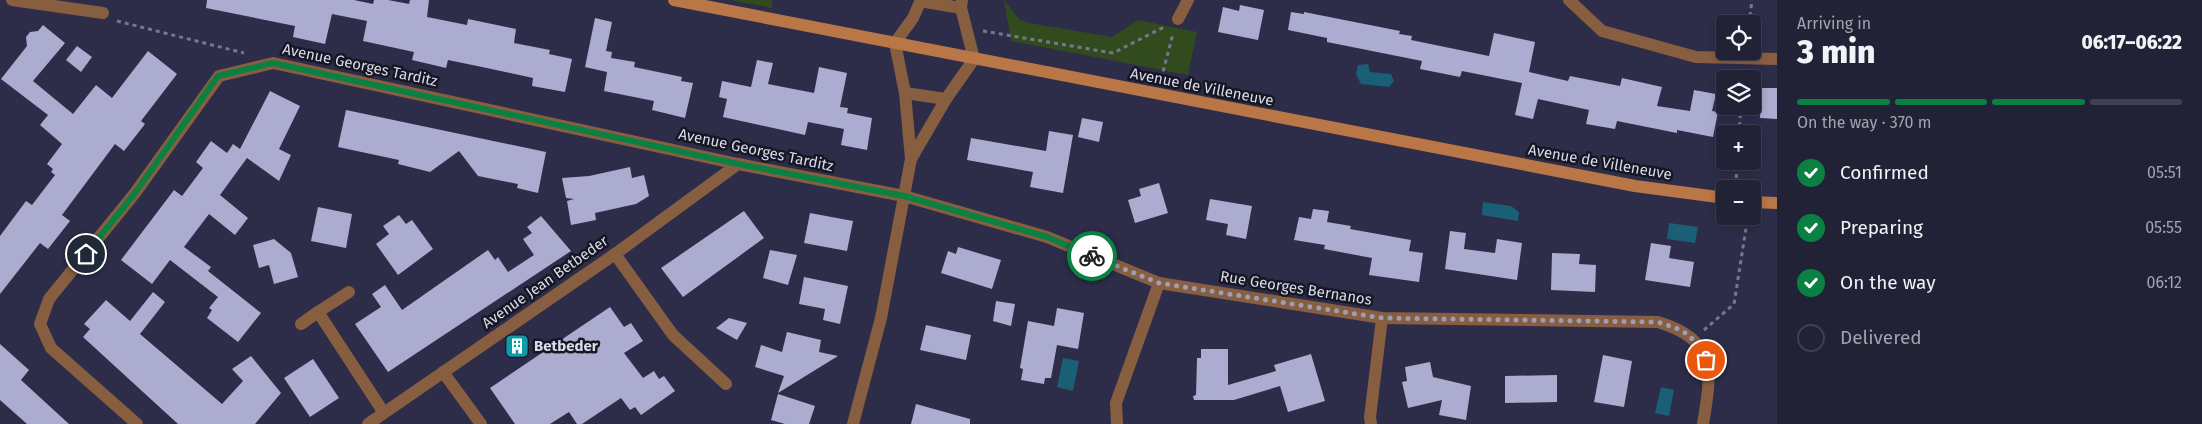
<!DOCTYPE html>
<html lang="en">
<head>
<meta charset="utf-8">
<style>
  body { margin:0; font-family:"Fira Sans",sans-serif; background:#2a2a3f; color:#f1f3f6; height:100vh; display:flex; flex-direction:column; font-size:19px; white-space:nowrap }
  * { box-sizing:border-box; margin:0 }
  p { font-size:16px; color:#a2a4ad }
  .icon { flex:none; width:28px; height:28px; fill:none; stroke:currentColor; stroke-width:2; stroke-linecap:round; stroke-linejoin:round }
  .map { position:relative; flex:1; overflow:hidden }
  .sheet { display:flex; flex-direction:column; background:#222237; width:425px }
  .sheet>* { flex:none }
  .controls { position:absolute; left:1716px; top:15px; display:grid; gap:10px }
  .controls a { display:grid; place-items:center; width:45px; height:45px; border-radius:5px; background:#222237; box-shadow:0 2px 8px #0003,0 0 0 1px #3f3f52; font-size:25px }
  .pin { position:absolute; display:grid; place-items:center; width:42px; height:42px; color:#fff; margin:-21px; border:2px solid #fff; border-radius:50%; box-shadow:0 1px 5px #0007 }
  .courier { position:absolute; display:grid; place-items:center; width:50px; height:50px; margin:-25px; border:4px solid #0b8043; border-radius:50%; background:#fff; color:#222; box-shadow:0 1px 6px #0007 }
  .head em { font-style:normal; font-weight:800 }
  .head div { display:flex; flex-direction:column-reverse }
  .head { display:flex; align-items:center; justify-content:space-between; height:85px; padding:0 20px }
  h1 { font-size:32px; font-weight:800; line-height:38px }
  .bar { display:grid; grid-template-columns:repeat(4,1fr); gap:8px 5px; align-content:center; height:60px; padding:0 20px }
  .bar i { height:6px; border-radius:4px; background:#3f3f52 }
  .bar .on { background:#0b8043 }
  .bar p { grid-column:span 4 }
  ol { padding:0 20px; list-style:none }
  li { display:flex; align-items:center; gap:15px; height:55px }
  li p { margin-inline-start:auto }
  li .icon { padding:5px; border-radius:50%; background:#0b8043; color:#fff; stroke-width:4 }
  li:last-child { color:#a2a4ad }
  li i { width:28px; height:28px; border:2px solid #3f3f52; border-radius:50% }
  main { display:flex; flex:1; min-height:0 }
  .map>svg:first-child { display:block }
  .green { fill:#324b1e }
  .water { fill:#1a5f76 }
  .building { fill:#abaccf }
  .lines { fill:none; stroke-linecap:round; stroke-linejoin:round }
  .path { stroke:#76768e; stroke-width:3; stroke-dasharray:4 4; stroke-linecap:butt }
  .minor { stroke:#885e41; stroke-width:12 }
  .secondary { stroke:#b97647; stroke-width:12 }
  .done { stroke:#9d9eb4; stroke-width:5; stroke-dasharray:0 9 }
  .route { stroke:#0b8043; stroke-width:6 }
  .labels { text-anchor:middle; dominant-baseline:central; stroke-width:5; stroke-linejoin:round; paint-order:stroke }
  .street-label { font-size:15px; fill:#dadbed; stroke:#171723 }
  .poi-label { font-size:15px; font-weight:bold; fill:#dadbed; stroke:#171723; text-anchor:start }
</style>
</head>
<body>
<main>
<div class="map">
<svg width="1777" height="424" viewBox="0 0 1777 424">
  <rect width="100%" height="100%" fill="#2d2d49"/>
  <!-- green -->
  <g class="green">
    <polygon points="731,0 772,0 772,8"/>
    <polygon points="1004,0 1019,19 1029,23 1112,37 1138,20 1197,32 1188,75 1011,41"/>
  </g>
  <!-- water -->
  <g class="water">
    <polygon points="1368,64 1370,72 1391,74 1394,81 1389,87 1361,84 1356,74 1358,65"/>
    <polygon points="1483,202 1511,206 1519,212 1518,221 1482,215"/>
    <polygon points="1669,223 1698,227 1695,243 1667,239"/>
    <polygon points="1063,358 1079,361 1073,391 1057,387"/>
    <polygon points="1661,387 1674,390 1669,416 1655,413"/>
  </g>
  <!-- building -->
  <g class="building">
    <polygon points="207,0 354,0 373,4 374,0 388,0 409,4 410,0 429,0 427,17 467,25 468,19 516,29 514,43 550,50 549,54 572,59 565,92 532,86 533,78 482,67 448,60 446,68 412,60 414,52 363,41 367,21 332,14 325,44 293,37 295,26 206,8"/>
    <polygon points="1240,5 1264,10 1258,40 1218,32 1223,7 1239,11"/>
    <polygon points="1291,12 1304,14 1304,12 1400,31 1399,34 1412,36 1411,40 1489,56 1494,33 1535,42 1529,72 1568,81 1570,76 1620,86 1622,78 1662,87 1657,106 1690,111 1694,90 1716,94 1712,111 1718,112 1713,137 1677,130 1677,133 1617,121 1615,129 1586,124 1589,110 1538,99 1533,119 1515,115 1522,83 1462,71 1460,77 1420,69 1422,61 1327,42 1327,38 1288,30"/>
    <polygon points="595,18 612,22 606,51 612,52 611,58 635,62 634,67 682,77 681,81 693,83 685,118 652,110 654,101 604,91 607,72 585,67"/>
    <polygon points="43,25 65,43 33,81 73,114 96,85 112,98 148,51 177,74 141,121 145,124 124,151 115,144 62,215 70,221 48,249 40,243 0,294 0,236 26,201 32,205 55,175 51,172 53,169 47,164 62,144 40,125 48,115 1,79 27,46 26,37 30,32 38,31"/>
    <polygon points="77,46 92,57 81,72 66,60"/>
    <polygon points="757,60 773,63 768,84 814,93 819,67 847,73 840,107 848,108 847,113 872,118 867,150 841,145 844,129 808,122 805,135 723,117 727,99 719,97 722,81 751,87"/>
    <polygon points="1761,88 1777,88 1777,119 1760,118"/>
    <polygon points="270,91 300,106 279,149 291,155 279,181 247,158 220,195 248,218 235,235 209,214 184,247 211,267 208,271 261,313 238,342 207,318 212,310 209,308 218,297 170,260 152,284 121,260 174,190 182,196 203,168 196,162 211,141 227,153 233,144 240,149"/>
    <polygon points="346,110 546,152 538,193 517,188 518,184 478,176 459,151 430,172 398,164 399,160 338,147"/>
    <polygon points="1082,118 1103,122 1099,142 1078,137"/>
    <polygon points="1049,131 1073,135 1063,193 1030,187 1033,172 967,160 971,138 1046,151"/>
    <polygon points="630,167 632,178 644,175 649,196 636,204 595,213 596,220 571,225 567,201 574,199 566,198 562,178 589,176"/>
    <polygon points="1159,183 1168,213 1135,223 1128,200 1141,196 1139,189"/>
    <polygon points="1210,199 1252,206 1246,239 1226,235 1228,224 1206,220"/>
    <polygon points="318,207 352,214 346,248 311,241"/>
    <polygon points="1313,209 1329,211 1327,222 1351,226 1350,229 1411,240 1409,251 1423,253 1419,282 1369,275 1372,258 1324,249 1325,245 1294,240 1299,217 1311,219"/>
    <polygon points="744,211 764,238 683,297 661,268"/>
    <polygon points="810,213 853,221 847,251 804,243"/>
    <polygon points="399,215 406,224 412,220 433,249 398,275 376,244 389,234 383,226"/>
    <polygon points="541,216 571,251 388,372 355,324 381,307 372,294 385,285 402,310 488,250 495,260 498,257 508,272 534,255 523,239 532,233 527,227"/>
    <polygon points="1450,231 1466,233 1464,249 1495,253 1497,239 1522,243 1517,280 1445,269"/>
    <polygon points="274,239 291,253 298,277 274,284 269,265 259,268 253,245"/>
    <polygon points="1651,243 1671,246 1669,258 1694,262 1690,287 1645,280"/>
    <polygon points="958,247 1001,260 992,289 941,273 948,251 956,254"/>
    <polygon points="770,250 797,255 788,285 763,278"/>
    <polygon points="1552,253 1580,254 1579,264 1596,265 1595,292 1551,290"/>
    <polygon points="804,277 848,286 840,324 823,320 825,309 799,304"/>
    <polygon points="153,292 165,302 140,334 222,404 243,381 232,369 251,356 281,393 255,424 178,424 83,337 90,329 84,324 106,300 130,321"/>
    <polygon points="996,301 1015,304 1011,326 993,321"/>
    <polygon points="610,307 624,327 631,323 643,341 624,353 643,378 654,371 659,379 664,376 675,391 641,415 635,407 630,410 621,398 582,424 577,424 569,412 550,424 515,424 490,388"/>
    <polygon points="1057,308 1084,313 1078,349 1057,345 1051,378 1045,378 1044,384 1021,380 1023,369 1020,368 1028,321 1054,326"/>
    <polygon points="729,318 747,323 737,340 716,328"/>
    <polygon points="926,325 971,335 966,360 920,350"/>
    <polygon points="787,332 821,340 819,352 838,356 778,393 784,376 755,367 761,345 782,352"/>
    <polygon points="0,344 29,370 21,380 69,424 27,424 0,400"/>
    <polygon points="1201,349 1228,349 1228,385 1276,371 1274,365 1311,354 1325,401 1288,412 1280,386 1234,400 1194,400 1193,396 1196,395 1197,358 1201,358"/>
    <polygon points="1603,355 1632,361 1624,407 1594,402"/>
    <polygon points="313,359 339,398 310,417 284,378"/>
    <polygon points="1430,362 1433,377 1471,386 1466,420 1439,415 1442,400 1408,408 1402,382 1407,381 1405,367"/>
    <polygon points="1557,375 1557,402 1505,403 1505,376"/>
    <polygon points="778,394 815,406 809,424 785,424 771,420"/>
    <polygon points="916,404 970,419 970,424 911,424"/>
  </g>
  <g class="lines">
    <!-- path -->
    <g class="path">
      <polyline points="117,21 244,53"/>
      <polyline points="1749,24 1752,0"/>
      <polyline points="983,31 1113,53 1164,27"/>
      <polyline points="1161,79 1173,34"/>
      <polyline points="1739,134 1741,106"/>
      <polyline points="1736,186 1737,161"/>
      <polyline points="1704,330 1734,304 1748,216"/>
    </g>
    <!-- minor -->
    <g class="minor">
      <polyline points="12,0 103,13"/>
      <polyline points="1569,0 1602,31 1696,57 1777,59"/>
      <polyline points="920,1 961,8"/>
      <polyline points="1178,19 1188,0"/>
      <polyline points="905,93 946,99"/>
      <polyline points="911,159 946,99 974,59 961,8 962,0"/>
      <polyline points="615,254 673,335 726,384"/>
      <polyline points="318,312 349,292"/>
      <polyline points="301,324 318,312 384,413"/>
      <polyline points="443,372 481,424"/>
      <path d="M137,424L51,348L40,324L49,299L135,193L219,76L273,63L738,164L904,196L1047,237L1159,283L1382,318L1658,322C1717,340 1712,371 1703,424"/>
      <polyline points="368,424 615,254 738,164"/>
      <polyline points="853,424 881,318 911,159 905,93 895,43 913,18 921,0"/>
      <polyline points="1117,424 1116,403 1159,283"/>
      <polyline points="1371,424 1370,417 1382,318"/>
    </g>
    <!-- secondary -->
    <g class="secondary">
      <polyline points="674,0 1635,186 1725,198"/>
      <polyline points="1752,202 1777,203"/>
    </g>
  </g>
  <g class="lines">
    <!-- done -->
    <path class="done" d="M1092,256L1159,283L1382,318L1658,322C1687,331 1692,334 1706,360"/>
    <!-- route -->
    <polyline class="route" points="86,254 135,193 218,76 273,63 738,164 904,196 1047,237 1092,256"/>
  </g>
  <!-- icons -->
  <defs>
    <g id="building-square" transform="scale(1.25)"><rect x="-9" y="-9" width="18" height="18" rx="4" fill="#0f9aa8" stroke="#171723"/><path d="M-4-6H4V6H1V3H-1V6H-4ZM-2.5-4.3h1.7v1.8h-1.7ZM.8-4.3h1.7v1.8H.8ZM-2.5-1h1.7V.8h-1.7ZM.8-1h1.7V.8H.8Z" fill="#fff"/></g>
  </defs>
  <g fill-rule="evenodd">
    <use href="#building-square" x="517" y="346"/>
  </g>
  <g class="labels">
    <!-- street labels -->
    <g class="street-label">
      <text transform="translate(360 65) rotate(12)">Avenue Georges Tarditz</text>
      <text transform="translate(1202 87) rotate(11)">Avenue de Villeneuve</text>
      <text transform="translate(756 150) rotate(12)">Avenue Georges Tarditz</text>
      <text transform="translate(1600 162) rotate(10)">Avenue de Villeneuve</text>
      <text transform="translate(545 282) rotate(-35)">Avenue Jean Betbeder</text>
      <text transform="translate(1296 288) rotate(9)">Rue Georges Bernanos</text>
    </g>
    <!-- poi labels -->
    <g class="poi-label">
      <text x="534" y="346">Betbeder</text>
    </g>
  </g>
</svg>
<div class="controls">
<a><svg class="icon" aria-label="locate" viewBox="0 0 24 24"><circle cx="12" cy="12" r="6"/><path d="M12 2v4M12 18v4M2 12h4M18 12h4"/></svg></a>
<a><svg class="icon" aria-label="layers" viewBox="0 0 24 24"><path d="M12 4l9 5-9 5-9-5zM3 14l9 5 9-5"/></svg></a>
<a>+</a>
<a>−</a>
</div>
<div class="pin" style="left:1706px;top:360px;background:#ea580c"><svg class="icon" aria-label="bag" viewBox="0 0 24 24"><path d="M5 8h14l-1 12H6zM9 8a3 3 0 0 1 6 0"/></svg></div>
<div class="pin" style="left:86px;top:254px;background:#1f2937"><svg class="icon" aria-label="home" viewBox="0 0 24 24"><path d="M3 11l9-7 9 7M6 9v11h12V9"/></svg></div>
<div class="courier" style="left:1092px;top:256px"><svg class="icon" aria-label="bike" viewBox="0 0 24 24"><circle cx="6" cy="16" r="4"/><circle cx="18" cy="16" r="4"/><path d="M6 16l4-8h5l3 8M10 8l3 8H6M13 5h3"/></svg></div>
</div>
<section class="sheet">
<div class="head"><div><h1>3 min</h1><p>Arriving in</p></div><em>06:17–06:22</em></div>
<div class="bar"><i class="on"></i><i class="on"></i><i class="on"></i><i></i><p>On the way · 370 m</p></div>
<ol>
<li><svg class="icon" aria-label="check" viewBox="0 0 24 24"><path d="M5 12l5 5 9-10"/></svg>Confirmed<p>05:51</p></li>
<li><svg class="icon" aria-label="check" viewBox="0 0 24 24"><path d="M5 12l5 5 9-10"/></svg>Preparing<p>05:55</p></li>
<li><svg class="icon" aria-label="check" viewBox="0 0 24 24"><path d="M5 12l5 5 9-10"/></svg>On the way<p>06:12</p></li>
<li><i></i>Delivered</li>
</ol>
</section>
</main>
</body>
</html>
